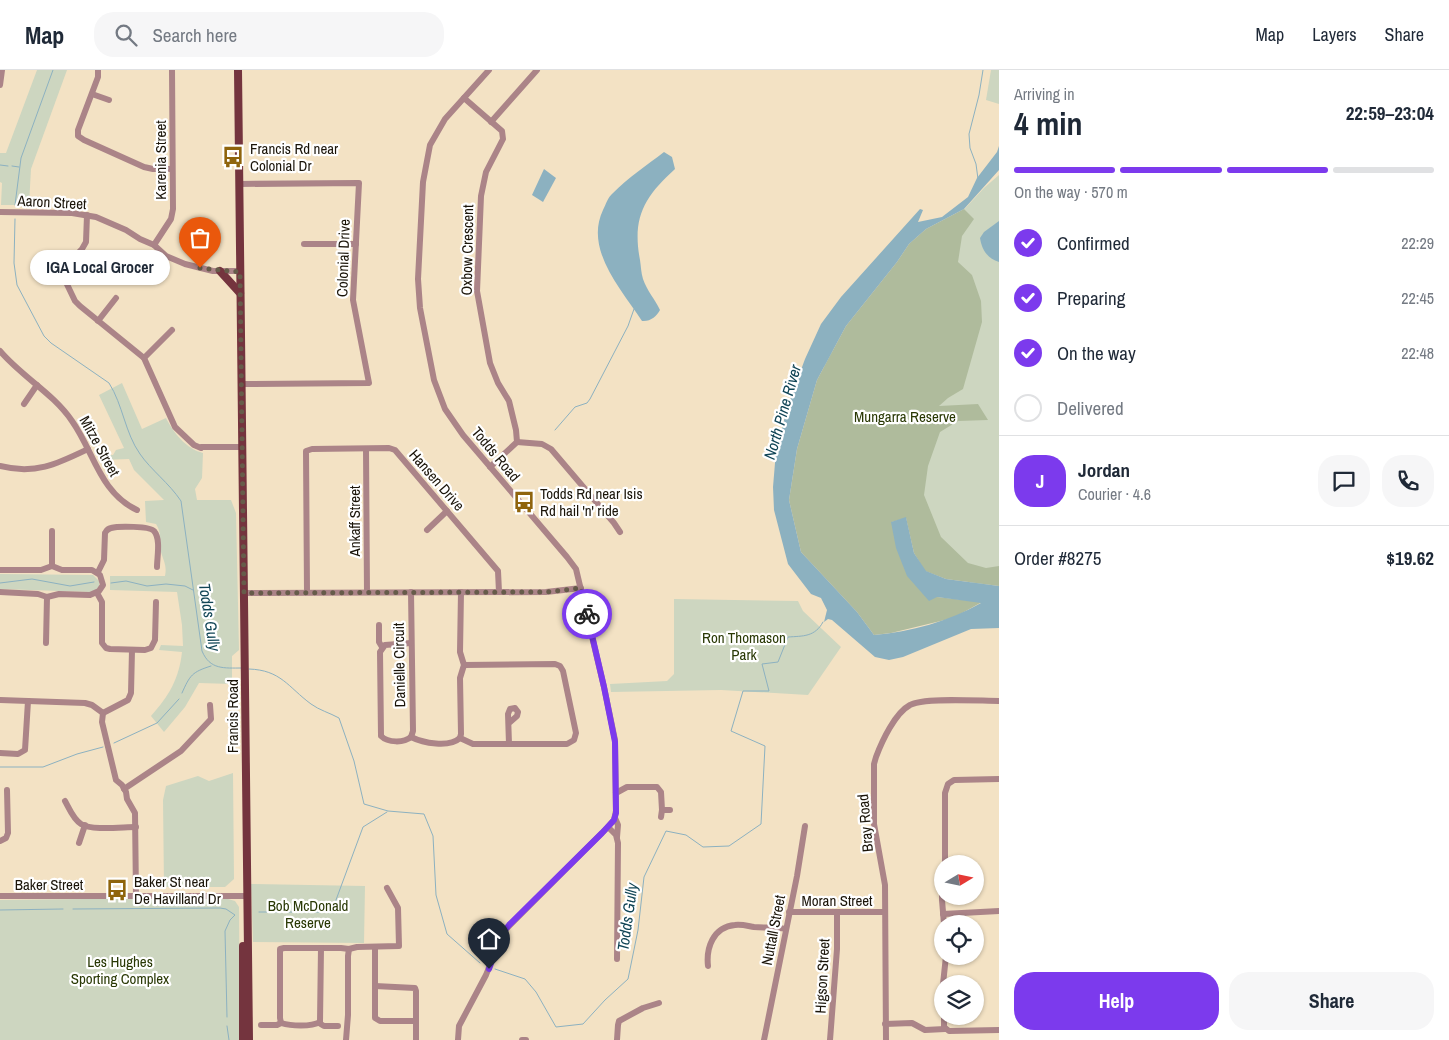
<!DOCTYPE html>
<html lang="en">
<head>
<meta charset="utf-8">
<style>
  body { margin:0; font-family:"Archivo Narrow",sans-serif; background:#f6f6f7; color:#1f2937; height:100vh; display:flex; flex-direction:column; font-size:19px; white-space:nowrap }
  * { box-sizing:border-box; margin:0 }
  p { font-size:16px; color:#747a83 }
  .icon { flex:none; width:28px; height:28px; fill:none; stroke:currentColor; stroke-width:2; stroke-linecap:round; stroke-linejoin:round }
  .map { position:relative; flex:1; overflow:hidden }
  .drawer { display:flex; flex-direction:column; background:#fff; width:450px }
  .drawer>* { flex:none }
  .needle { width:32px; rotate:80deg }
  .buttons { position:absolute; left:934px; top:785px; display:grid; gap:10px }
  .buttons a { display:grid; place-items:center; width:50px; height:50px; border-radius:50%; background:#fff; box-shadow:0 1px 4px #0004; font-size:25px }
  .pin { position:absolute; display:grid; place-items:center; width:42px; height:42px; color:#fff; margin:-51px -21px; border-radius:50% 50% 50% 0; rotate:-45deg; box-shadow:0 0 5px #0007 }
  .pin .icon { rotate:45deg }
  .courier { position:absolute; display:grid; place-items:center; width:50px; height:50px; margin:-25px; border:4px solid #7c3aed; border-radius:50%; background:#fff; color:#222; box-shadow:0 1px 6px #0007 }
  .bubble { position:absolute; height:35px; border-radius:18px; background:#fff; box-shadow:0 1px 4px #0004; font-size:16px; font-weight:700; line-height:35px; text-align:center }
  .overview em { font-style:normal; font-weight:700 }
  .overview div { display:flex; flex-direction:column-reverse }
  .overview { display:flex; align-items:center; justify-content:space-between; height:85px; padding:0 15px }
  h1 { font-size:32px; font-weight:700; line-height:38px }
  .bar { display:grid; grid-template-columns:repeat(4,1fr); gap:8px 5px; align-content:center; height:60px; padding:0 15px }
  .bar i { height:6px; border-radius:4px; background:#e0e1e3 }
  .bar .on { background:#7c3aed }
  .bar p { grid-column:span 4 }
  .line { display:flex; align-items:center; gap:12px; padding:0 15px; border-top:1px solid #e0e1e3 }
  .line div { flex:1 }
  .round { display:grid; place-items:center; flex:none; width:52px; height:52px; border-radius:20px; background:#f6f6f7 }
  ol { padding:0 15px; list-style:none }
  li { display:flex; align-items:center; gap:15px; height:55px }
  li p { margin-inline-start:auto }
  li .icon { padding:5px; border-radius:50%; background:#7c3aed; color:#fff; stroke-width:4 }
  li:last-child { color:#747a83 }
  li i { width:28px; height:28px; border:2px solid #e0e1e3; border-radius:50% }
  .action { display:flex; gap:10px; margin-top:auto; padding:10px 15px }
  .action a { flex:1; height:58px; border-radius:20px; background:#7c3aed; color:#fff; font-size:20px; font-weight:700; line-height:58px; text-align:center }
  .action a+a { background:#f6f6f7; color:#1f2937 }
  header { display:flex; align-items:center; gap:30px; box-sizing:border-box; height:70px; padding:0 25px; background:#fff; border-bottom:1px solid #e0e1e3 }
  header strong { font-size:24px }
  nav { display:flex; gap:28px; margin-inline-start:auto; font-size:18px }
  .search { width:350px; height:45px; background:#f6f6f7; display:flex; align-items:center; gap:12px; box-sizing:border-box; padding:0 18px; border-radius:20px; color:#747a83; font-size:19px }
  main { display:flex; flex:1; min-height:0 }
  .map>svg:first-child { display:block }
  .green { fill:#cdd6c0 }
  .forest { fill:#afbb9c }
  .water { fill:#8cb1c0 }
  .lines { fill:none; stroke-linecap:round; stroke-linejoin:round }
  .stream { stroke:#8cb1c0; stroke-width:1 }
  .minor { stroke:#ab8488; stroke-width:6 }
  .major { stroke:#74343e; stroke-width:8 }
  .done { stroke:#665c4a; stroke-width:5; stroke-dasharray:0 9 }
  .route { stroke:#7c3aed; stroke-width:6 }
  .labels { text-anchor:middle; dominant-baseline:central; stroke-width:4.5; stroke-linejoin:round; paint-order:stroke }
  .poi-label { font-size:15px; fill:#1a1409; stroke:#fff; text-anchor:start }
  .street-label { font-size:15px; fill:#1a1409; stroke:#fff }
  .park-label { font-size:15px; fill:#293804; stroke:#fff }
  .water-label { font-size:16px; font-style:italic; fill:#114556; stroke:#fff }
</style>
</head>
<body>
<header>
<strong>Map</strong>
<div class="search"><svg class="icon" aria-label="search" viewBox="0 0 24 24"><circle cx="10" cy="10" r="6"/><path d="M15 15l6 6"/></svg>Search here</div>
<nav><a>Map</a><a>Layers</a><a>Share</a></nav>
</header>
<main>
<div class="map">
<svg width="999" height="970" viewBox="0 0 999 970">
  <rect width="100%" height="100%" fill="#f3e2c4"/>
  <!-- green -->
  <g class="green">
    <polygon points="37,0 67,0 31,99 29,135 1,135 2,113 0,112 0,83 6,83"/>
    <polygon points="991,0 999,0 999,34 986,30"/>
    <polygon points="999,105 999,514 973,515 822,293 984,118"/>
    <path d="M122,313L142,359L166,348C173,362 186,379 203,383L202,408L195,419L197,430H231L236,443L239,580L232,586V614L199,613L185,637L164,662L151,646C169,626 179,609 182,582L159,580L161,575L183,576L182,555L177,522L110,520V506H165C167,496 164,492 161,482C158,471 163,465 156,454L146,452L145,431L164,430L134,400L129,389L101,390L97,385H113L116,380L124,378L99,325Z"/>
    <polygon points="0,504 93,505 99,511 99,516 96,520 90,522 0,519"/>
    <polygon points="674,529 798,531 803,541 841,577 808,625 721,620 611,622 610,614 667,611 674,604"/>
    <polygon points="233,703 234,809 225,817 164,817 163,730 166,716 198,706 209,711"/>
    <polygon points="251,814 365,816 364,873 253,872"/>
    <polygon points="85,829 228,829 235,831 239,837 240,970 0,970 0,830"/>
  </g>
  <!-- forest -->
  <polygon class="forest" points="964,139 974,149 962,166 958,192 972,205 981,231 982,252 963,319 948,328 939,336 978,334 988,350 958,351 940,362 928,396 924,425 941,467 968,493 986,498 999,496 999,516 946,509 925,501 914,483 906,448 892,452 937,527 982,532 953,548 891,563 874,565 857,542 801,482 789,430 797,379 817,310 846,256 897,192 909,174 926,159"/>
  <!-- water -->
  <g class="water">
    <path d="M999,76V100L964,139L926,159L909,174L897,192L846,256L817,310L797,379L789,430L801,482L857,542L874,565C911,562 949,551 981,533L937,527L929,531L907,506L896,478L891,452L906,447L914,483L926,501L946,509L999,516V558L971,559L903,587L889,590L875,587L832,550L828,549L824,552L827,540L821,528L811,524L788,494L774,440L773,417L776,381L788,335L805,289L821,254L841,227L920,139L923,140L918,152L942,147L968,127L977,108L997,82Z"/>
    <path d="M664,82L672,87L675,99C644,127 632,148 640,190C641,196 641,203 643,209C647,221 655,229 660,240C657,246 650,252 642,251C622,220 584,180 603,140C606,134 608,127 613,123C628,108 647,95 664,82Z"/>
    <polygon points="544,99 556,108 543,132 532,125"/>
    <path d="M999,151V192C987,188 982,180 980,168L984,162Z"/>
  </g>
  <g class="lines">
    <!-- stream -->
    <g class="stream">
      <polyline points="0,95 8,96"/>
      <polyline points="12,96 19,97"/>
      <polyline points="978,109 976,94 970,78 969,64 979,25 983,0"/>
      <polyline points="15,135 21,88 53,0"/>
      <path d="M15,149L14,193L17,215L44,266L51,273L109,313C123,335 125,363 140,384C151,400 169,413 181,431L202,581C210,600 224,598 242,598"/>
      <polyline points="555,360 575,337 587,333 590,329 628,256 634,239"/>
      <polyline points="0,513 32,509 70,516 94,512"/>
      <polyline points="111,513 126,511 147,516 166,514 185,516 193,520"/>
      <path d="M249,599C281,600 288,617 311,634C319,640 330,643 339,648L354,691L364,734L388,741L424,744L433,766L436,825L447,864L480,893"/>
      <path d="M182,623C190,605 192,602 211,596"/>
      <polyline points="114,673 157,653 179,629"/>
      <polyline points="0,697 43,697 77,684 103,677"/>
      <polyline points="73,839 220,838 226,839 235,845 230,850 225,861 227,947"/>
      <polyline points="0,840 63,839"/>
      <polyline points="259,842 326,842 333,838 363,757 387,742"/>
      <path d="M495,899L525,909L536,922L556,957L583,954L605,930L628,909L638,860L644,807L666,761L686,765L703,777L729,776L761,754L765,676L731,661L743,621H769L762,594L778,592L788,567C803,566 815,567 823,552"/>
      <polyline points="227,956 229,970"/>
    </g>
    <!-- minor -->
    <g class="minor">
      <polyline points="98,0 98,7 78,60 78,66 84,70 144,97 153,99 172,99"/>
      <polyline points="0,15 2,0"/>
      <polyline points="92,24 109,30"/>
      <polyline points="464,28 502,61 503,69 486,102 481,126 477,221 490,293 498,313 509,331 516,360 517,372 490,397"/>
      <polyline points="491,52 537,0"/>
      <polyline points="239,114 359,113 353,230 369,313 241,314"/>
      <polyline points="0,142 72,143 96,147 126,160 140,169 154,175 166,186 185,194 213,201 240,201"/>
      <polyline points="87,145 86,172 82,179 62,200 63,206 75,231 80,236 144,288 175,357 194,375 201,378 201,377 241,377"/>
      <polyline points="304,174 356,174"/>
      <polyline points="154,175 171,149 173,139 172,0"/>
      <polyline points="98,251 116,228"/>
      <path d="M0,281C22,307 53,323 72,351C94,382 100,423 137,440"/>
      <polyline points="144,288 172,260"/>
      <polyline points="24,334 37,315"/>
      <polyline points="517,372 542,374 551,379 614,453 620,462"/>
      <polyline points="366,379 367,522"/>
      <path d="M0,396C35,405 57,394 88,379"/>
      <polyline points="427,460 447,441"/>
      <polyline points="52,496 52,461"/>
      <polyline points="0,500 41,500 52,496 62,500 92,500 100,505 103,515 99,521 90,525 59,524 47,527 38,524 0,522"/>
      <path d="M98,502L104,490L105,463C107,460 107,459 111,458C118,456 150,456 154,461C161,469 157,487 157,497"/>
      <polyline points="307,522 306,381 312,379 389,378 395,380 498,501 499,522"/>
      <polyline points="411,522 413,661 411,667"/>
      <polyline points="97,523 102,532 102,573 106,578 110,579 145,580 151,578 155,570 156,532"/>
      <polyline points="244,523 546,522 581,518"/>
      <polyline points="379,555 379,572 382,577"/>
      <polyline points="46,573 47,527"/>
      <polyline points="0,630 85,633 92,635 103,643"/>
      <polyline points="103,643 102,652 116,710 122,715 126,722 127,729 135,743 136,826"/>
      <polyline points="103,643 128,630 131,623 132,580"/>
      <path d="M411,667C404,673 388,673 381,666L380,582L385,575L411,573"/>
      <path d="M411,667C423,673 449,678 460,668"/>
      <polyline points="460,668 473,674 567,674 574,670 576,663 563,601 560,596 555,594 464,595"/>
      <polyline points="460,668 461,664 460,608 464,595 460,582 461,522"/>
      <polyline points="509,674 508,644 510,639 515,638 518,642 517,646 509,653"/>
      <polyline points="0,683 18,684 25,680 28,631"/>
      <polyline points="124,719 181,681 211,649 210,635"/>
      <polyline points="616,723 627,717 657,717 661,722 662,740"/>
      <path d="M65,731C69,738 73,749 81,754C92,761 122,757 136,757"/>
      <polyline points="661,747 662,740 670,740"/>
      <polyline points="615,748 618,755 617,767"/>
      <polyline points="608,757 616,765 618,773 617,889"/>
      <polyline points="0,771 6,768 8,763 7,720"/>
      <polyline points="79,773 85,755"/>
      <polyline points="945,794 945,723 948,714 954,710 999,709"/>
      <polyline points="942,820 942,830 944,854"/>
      <polyline points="0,826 248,826"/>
      <polyline points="789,842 885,842"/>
      <polyline points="943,844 999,841"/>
      <polyline points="375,877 375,948 380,951 416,951"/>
      <polyline points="349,879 357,877 399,876 398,838 387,818"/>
      <path d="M708,896C706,878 713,857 735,855C741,854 748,856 754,857C765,858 775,857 786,859"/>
      <polyline points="943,914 946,886"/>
      <polyline points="375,916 415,918 416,921 416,970"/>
      <polyline points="944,946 944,957 949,961 999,960"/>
      <polyline points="281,953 280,948 280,879 284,878 341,878 349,879"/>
      <polyline points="319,953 324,956 338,956"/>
      <polyline points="885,954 912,953 925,960 945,959"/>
      <path d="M261,955H277L281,953C291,956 311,957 320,952L321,878"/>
      <polyline points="346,970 348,945 348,886 349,879"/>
      <polyline points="458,970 459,956 486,905 503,862 608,757 614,750 616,741 615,670 604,617 576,499 567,487 463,365 445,339 434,310 420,238 418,209 423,112 430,75 445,49 489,0"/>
      <polyline points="522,970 526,970"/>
      <polyline points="617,970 618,955 619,951 643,938 659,933"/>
      <polyline points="764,970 797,806 805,756"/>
      <polyline points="830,970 837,879 837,842"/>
      <path d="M886,970L885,815L874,754V694L876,687C882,671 895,643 910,635C923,627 980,631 999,631"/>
    </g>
    <!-- major -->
    <g class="major">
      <polyline points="238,0 249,970"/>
      <polyline points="220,201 240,223"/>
      <polyline points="243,970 243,876"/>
    </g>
  </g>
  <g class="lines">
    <!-- done -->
    <polyline class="done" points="200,198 240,202 244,523 546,522 581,518 587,544"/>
    <!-- route -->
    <polyline class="route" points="489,899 501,865 509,855 602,763 614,750 616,743 615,672 604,617 587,544"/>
  </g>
  <!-- icons -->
  <defs>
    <g id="bus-bare" transform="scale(1.725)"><path d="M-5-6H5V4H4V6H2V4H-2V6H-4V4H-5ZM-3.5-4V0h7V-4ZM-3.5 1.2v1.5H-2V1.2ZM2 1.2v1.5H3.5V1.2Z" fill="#8f640c" stroke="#fff" stroke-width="2.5" paint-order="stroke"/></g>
  </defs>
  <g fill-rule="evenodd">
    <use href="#bus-bare" x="233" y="87"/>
    <use href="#bus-bare" x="524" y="432"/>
    <use href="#bus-bare" x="117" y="820"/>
  </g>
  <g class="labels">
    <!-- poi labels -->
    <g class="poi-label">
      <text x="250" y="78">Francis Rd near<tspan x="250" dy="17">Colonial Dr</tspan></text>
      <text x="540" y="423">Todds Rd near Isis<tspan x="540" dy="17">Rd hail 'n' ride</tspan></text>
      <text x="134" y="811">Baker St near<tspan x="134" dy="17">De Havilland Dr</tspan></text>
    </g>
    <!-- street labels -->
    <g class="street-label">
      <text transform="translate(160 90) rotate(-90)">Karenia Street</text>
      <text transform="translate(52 132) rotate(3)">Aaron Street</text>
      <text transform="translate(467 180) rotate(-89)">Oxbow Crescent</text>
      <text transform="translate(343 188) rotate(-88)">Colonial Drive</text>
      <text transform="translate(100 376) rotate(61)">Mitze Street</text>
      <text transform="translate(496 384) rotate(50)">Todds Road</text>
      <text transform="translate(437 410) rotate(49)">Hansen Drive</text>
      <text transform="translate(354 451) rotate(-90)">Ankaff Street</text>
      <text transform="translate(399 595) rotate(-91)">Danielle Circuit</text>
      <text transform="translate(232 646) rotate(-90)">Francis Road</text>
      <text transform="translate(865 753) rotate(-95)">Bray Road</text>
      <text x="49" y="814">Baker Street</text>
      <text x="837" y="830">Moran Street</text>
      <text transform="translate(773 860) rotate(-79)">Nuttall Street</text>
      <text transform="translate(822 906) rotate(-87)">Higson Street</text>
    </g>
    <!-- park labels -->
    <g class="park-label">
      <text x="905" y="346">Mungarra Reserve</text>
      <text x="744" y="567">Ron Thomason<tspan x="744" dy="17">Park</tspan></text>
      <text x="308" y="835">Bob McDonald<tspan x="308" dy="17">Reserve</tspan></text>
      <text x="120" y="891">Les Hughes<tspan x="120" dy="17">Sporting Complex</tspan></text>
    </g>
    <!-- water labels -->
    <g class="water-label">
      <text transform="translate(782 342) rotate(-74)">North Pine River</text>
      <text transform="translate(210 547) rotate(81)">Todds Gully</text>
      <text transform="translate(627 847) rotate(-82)">Todds Gully</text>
    </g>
  </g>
</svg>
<div class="buttons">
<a><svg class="needle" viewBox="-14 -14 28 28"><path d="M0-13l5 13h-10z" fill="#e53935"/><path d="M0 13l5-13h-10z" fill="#747a83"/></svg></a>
<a><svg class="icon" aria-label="locate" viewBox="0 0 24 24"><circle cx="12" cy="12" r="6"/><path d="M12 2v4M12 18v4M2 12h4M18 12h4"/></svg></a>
<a><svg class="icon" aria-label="layers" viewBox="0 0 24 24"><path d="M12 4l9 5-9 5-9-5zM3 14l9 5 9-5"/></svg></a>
</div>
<div class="pin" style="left:200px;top:198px;background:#ea580c"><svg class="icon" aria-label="bag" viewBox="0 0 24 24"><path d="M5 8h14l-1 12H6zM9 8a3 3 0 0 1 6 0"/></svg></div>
<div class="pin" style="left:489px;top:899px;background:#1f2937"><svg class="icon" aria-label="home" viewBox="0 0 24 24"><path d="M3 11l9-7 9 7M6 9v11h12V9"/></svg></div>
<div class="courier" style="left:587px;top:544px"><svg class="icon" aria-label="bike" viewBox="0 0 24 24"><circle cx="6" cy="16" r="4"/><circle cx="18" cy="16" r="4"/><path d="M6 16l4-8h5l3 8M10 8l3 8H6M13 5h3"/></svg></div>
<div class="bubble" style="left:30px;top:180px;width:140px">IGA Local Grocer</div>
</div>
<section class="drawer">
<div class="overview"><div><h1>4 min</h1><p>Arriving in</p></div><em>22:59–23:04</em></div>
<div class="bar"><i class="on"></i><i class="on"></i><i class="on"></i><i></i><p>On the way · 570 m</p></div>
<ol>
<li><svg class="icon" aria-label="check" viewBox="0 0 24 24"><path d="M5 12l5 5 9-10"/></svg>Confirmed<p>22:29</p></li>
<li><svg class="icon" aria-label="check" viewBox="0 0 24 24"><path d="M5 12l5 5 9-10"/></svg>Preparing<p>22:45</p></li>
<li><svg class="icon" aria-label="check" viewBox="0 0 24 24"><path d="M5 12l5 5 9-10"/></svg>On the way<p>22:48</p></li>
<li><i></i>Delivered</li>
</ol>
<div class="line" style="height:90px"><b class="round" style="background:#7c3aed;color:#fff">J</b><div><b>Jordan</b><p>Courier · 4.6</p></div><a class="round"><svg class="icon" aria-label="chat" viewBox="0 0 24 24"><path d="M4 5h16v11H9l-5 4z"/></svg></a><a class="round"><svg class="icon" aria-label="phone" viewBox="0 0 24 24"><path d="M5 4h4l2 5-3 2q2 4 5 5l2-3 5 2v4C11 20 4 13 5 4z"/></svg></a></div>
<div class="line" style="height:65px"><div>Order #8275</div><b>$19.62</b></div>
<div class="action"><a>Help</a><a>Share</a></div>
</section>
</main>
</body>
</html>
